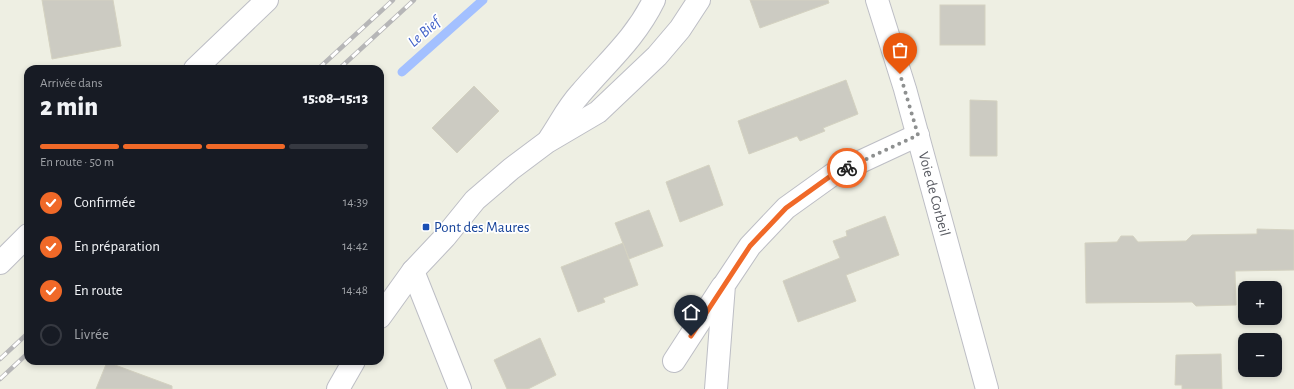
<!DOCTYPE html>
<html lang="fr">
<head>
<meta charset="utf-8">
<style>
  body { margin:0; font-family:"Alegreya Sans",sans-serif; background:#242831; color:#f1f3f6; height:100vh; display:flex; flex-direction:column; font-size:15px; white-space:nowrap }
  * { box-sizing:border-box; margin:0 }
  p { font-size:13px; color:#9ea1a6 }
  .icon { flex:none; width:22px; height:22px; fill:none; stroke:currentColor; stroke-width:2; stroke-linecap:round; stroke-linejoin:round }
  .map { position:relative; flex:1; overflow:hidden }
  .side { position:absolute; left:24px; top:65px; width:360px; height:300px; display:flex; flex-direction:column; background:#171b24; border-radius:12px; box-shadow:0 2px 6px #0003 }
  .side>* { flex:none }
  .controls { position:absolute; left:1238px; top:281px; display:grid; gap:8px }
  .controls a { display:grid; place-items:center; width:44px; height:44px; border-radius:8px; background:#171b24; box-shadow:0 2px 6px #0003; font-size:20px }
  .pin { position:absolute; display:grid; place-items:center; width:34px; height:34px; color:#fff; margin:-41px -17px; border-radius:50% 50% 50% 0; rotate:-45deg; box-shadow:0 0 4px #0007 }
  .pin .icon { rotate:45deg }
  .courier { position:absolute; display:grid; place-items:center; width:40px; height:40px; margin:-20px; border:3px solid #f06928; border-radius:50%; background:#fff; color:#222; box-shadow:0 1px 5px #0007 }
  .summary em { font-style:normal; font-weight:800 }
  .summary div { display:flex; flex-direction:column-reverse }
  .summary { display:flex; align-items:center; justify-content:space-between; height:68px; padding:0 16px }
  h1 { font-size:26px; font-weight:800; line-height:30px }
  .bar { display:grid; grid-template-columns:repeat(4,1fr); gap:6px 4px; align-content:center; height:48px; padding:0 16px }
  .bar i { height:5px; border-radius:3px; background:#363941 }
  .bar .on { background:#f06928 }
  .bar p { grid-column:span 4 }
  ol { padding:0 16px; list-style:none }
  li { display:flex; align-items:center; gap:12px; height:44px }
  li p { margin-inline-start:auto }
  li .icon { padding:4px; border-radius:50%; background:#f06928; color:#fff; stroke-width:4 }
  li:last-child { color:#9ea1a6 }
  li i { width:22px; height:22px; border:2px solid #363941; border-radius:50% }
  .map>svg:first-child { display:block }
  .lines { fill:none; stroke-linecap:round; stroke-linejoin:round }
  .stream { stroke:#a3c0ff; stroke-width:9 }
  .building { fill:#cccbc2; stroke:#d4d2c1 }
  .minor-casing { stroke:#bdbec5; stroke-width:24 }
  .tertiary-casing { stroke:#bdbec5; stroke-width:24 }
  .minor { stroke:#fff; stroke-width:22 }
  .tertiary { stroke:#fff; stroke-width:22 }
  .rail-casing { stroke:#b6b6b7; stroke-width:4.5 }
  .rail { stroke:#fff; stroke-width:3; stroke-dasharray:9; stroke-linecap:butt }
  .done { stroke:#8e9090; stroke-width:4; stroke-dasharray:0 7.2 }
  .route { stroke:#f06928; stroke-width:5 }
  .transit-dot { fill:#1a4fb4; stroke:#fff; stroke-width:1.5 }
  .labels { text-anchor:middle; dominant-baseline:central; stroke-width:3.5; stroke-linejoin:round; paint-order:stroke }
  .street-label { font-size:15px; fill:#5b5d64; stroke:#fff }
  .transit-label { font-size:15px; fill:#164399; stroke:#fff; text-anchor:start }
  .water-label { font-size:16px; font-style:italic; fill:#4061c8; stroke:#fff }
</style>
</head>
<body>
<div class="map">
<svg width="1294" height="389" viewBox="0 0 1294 389">
  <rect width="100%" height="100%" fill="#eeefe3"/>
  <g class="lines">
    <!-- stream -->
    <polyline class="stream" points="402,72 483,0"/>
  </g>
  <!-- building -->
  <g class="building">
    <polygon points="42,0 113,0 121,46 52,59"/>
    <polygon points="750,0 828,0 829,3 760,28"/>
    <rect x="940" y="5" width="45" height="40"/>
    <polygon points="846,80 858,114 823,128 825,131 800,141 797,136 749,154 738,121"/>
    <polygon points="474,86 499,111 457,153 432,128"/>
    <polygon points="970,100 997,101 997,156 970,156"/>
    <polygon points="709,165 723,205 680,222 666,182"/>
    <polygon points="649,210 663,246 629,259 615,223"/>
    <polygon points="885,216 899,255 846,275 856,301 798,322 783,281 840,258 833,241 847,236 846,231"/>
    <polygon points="1257,229 1294,230 1294,270 1235,271 1236,305 1196,306 1192,302 1086,303 1085,243 1117,242 1121,236 1133,236 1138,242 1186,241 1192,235 1257,234"/>
    <polygon points="623,243 638,285 603,298 605,302 578,312 561,267"/>
    <polygon points="540,338 556,375 528,389 507,389 494,360"/>
    <polygon points="1221,354 1222,389 1182,389 1182,385 1175,385 1176,355"/>
    <polygon points="107,362 172,386 172,389 96,389"/>
  </g>
  <g class="lines">
    <!-- minor casing -->
    <g class="minor-casing">
      <g id="minor">
        <polyline points="877,0 905,89 987,389"/>
        <polyline points="195,69 267,0"/>
        <polyline points="0,263 28,235"/>
        <polyline points="413,271 460,389"/>
        <polyline points="674,361 722,287"/>
        <polyline points="716,389 724,285 750,246 786,208 832,175 918,135"/>
      </g>
    </g>
    <!-- tertiary casing -->
    <g class="tertiary-casing">
      <g id="tertiary">
        <path d="M550,138C560,123 568,107 580,94C607,62 635,39 654,0"/>
        <polyline points="380,317 413,271 445,237 475,200 511,169 547,142 598,112 657,56 680,29 699,0"/>
        <polyline points="338,389 354,361"/>
      </g>
    </g>
    <!-- minor -->
    <use href="#minor" class="minor"/>
    <!-- tertiary -->
    <use href="#tertiary" class="tertiary"/>
    <!-- rail casing -->
    <g class="rail-casing">
      <g id="rail">
        <polyline points="318,69 393,0"/>
        <polyline points="339,69 414,0"/>
        <polyline points="0,359 28,333"/>
        <polyline points="0,379 28,353"/>
      </g>
    </g>
    <!-- rail -->
    <use href="#rail" class="rail"/>
  </g>
  <g class="lines">
    <!-- done -->
    <polyline class="done" points="847,168 918,135 900,74"/>
    <!-- route -->
    <polyline class="route" points="691,336 750,246 786,208 832,175 847,168"/>
  </g>
  <!-- markers -->
  <rect class="transit-dot" x="422" y="223" width="8" height="8" rx="2"/>
  <g class="labels">
    <!-- street labels -->
    <g class="street-label">
      <text transform="translate(934 194) rotate(75)">Voie de Corbeil</text>
    </g>
    <!-- transit labels -->
    <g class="transit-label">
      <text x="434" y="227">Pont des Maures</text>
    </g>
    <!-- water labels -->
    <g class="water-label">
      <text transform="translate(424 32) rotate(-41)">Le Bief</text>
    </g>
  </g>
</svg>
<div class="controls">
<a>+</a>
<a>−</a>
</div>
<div class="pin" style="left:900px;top:74px;background:#ea580c"><svg class="icon" aria-label="bag" viewBox="0 0 24 24"><path d="M5 8h14l-1 12H6zM9 8a3 3 0 0 1 6 0"/></svg></div>
<div class="pin" style="left:691px;top:336px;background:#1f2937"><svg class="icon" aria-label="home" viewBox="0 0 24 24"><path d="M3 11l9-7 9 7M6 9v11h12V9"/></svg></div>
<div class="courier" style="left:847px;top:168px"><svg class="icon" aria-label="bike" viewBox="0 0 24 24"><circle cx="6" cy="16" r="4"/><circle cx="18" cy="16" r="4"/><path d="M6 16l4-8h5l3 8M10 8l3 8H6M13 5h3"/></svg></div>
<section class="side">
<div class="summary"><div><h1>2 min</h1><p>Arrivée dans</p></div><em>15:08–15:13</em></div>
<div class="bar"><i class="on"></i><i class="on"></i><i class="on"></i><i></i><p>En route · 50 m</p></div>
<ol>
<li><svg class="icon" aria-label="check" viewBox="0 0 24 24"><path d="M5 12l5 5 9-10"/></svg>Confirmée<p>14:39</p></li>
<li><svg class="icon" aria-label="check" viewBox="0 0 24 24"><path d="M5 12l5 5 9-10"/></svg>En préparation<p>14:42</p></li>
<li><svg class="icon" aria-label="check" viewBox="0 0 24 24"><path d="M5 12l5 5 9-10"/></svg>En route<p>14:48</p></li>
<li><i></i>Livrée</li>
</ol>
</section>
</div>
</body>
</html>
